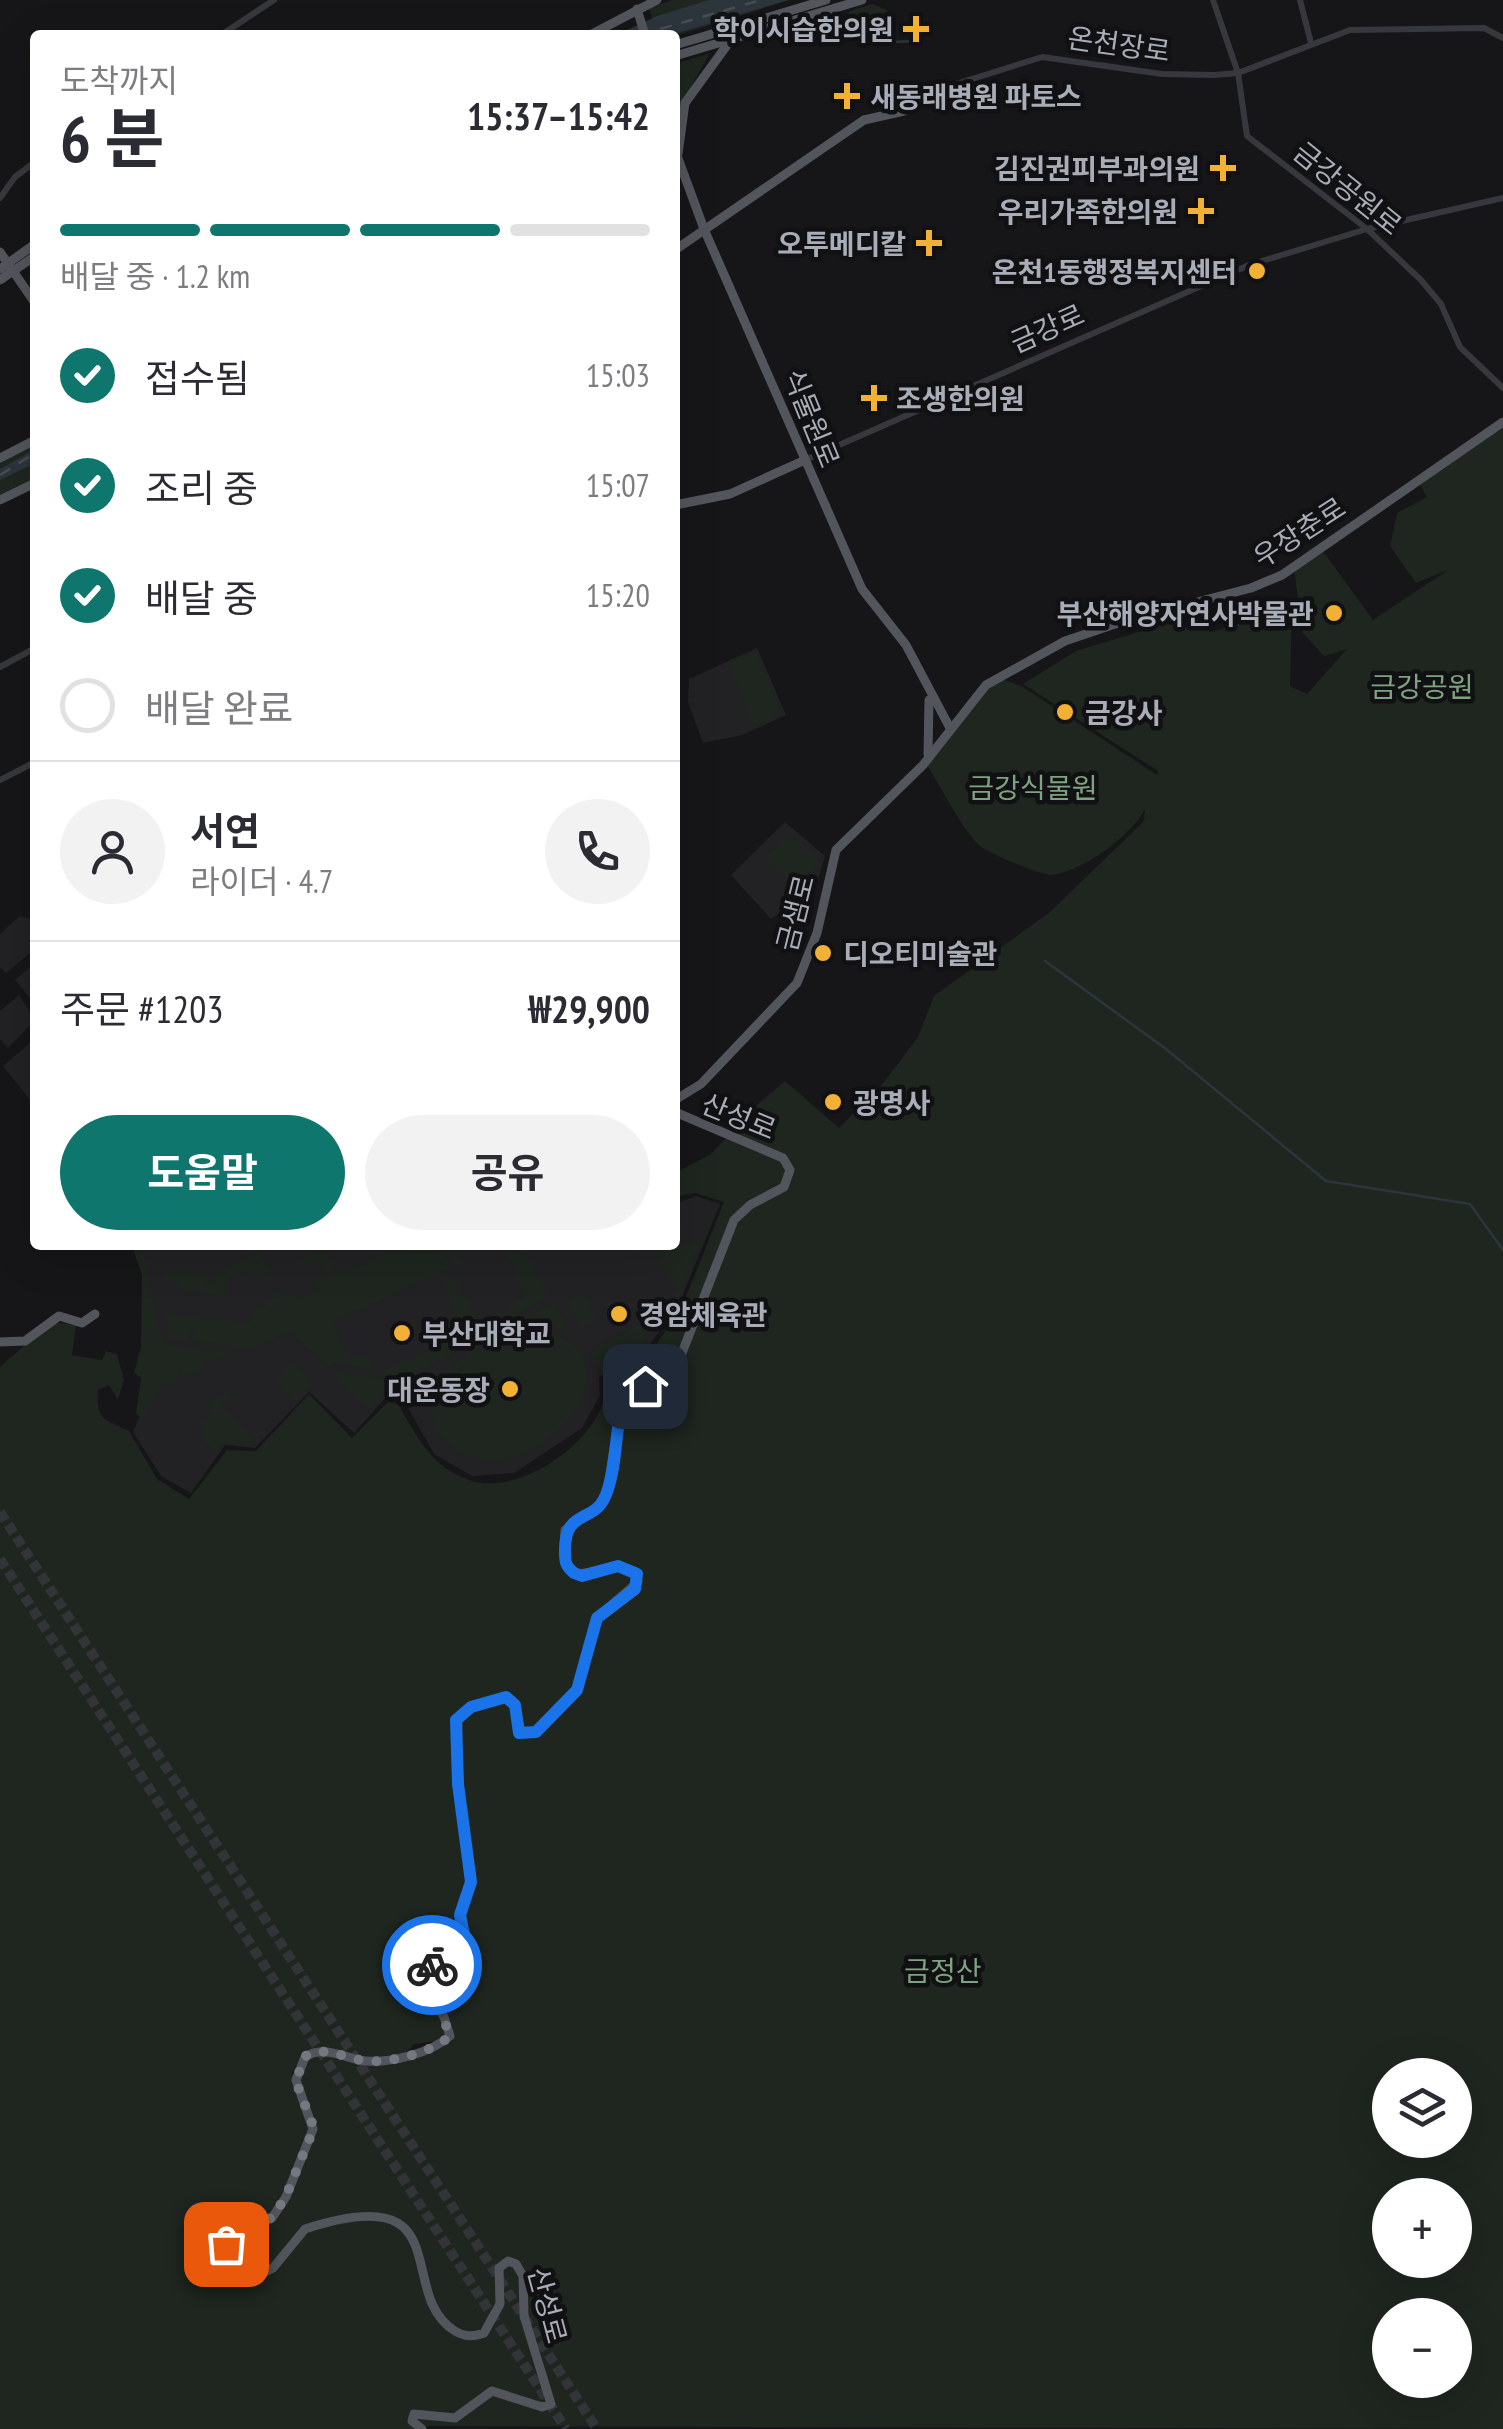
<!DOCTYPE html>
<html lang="ko">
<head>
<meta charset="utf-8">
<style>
  body { margin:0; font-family:"PT Sans Narrow","Noto Sans KR",sans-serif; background:#f2f2f3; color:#2b2b33; height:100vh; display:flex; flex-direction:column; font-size:38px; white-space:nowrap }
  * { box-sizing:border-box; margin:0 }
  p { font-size:32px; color:#7c7c81 }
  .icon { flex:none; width:55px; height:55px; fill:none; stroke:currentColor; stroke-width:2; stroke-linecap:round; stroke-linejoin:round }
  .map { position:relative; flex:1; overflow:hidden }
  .sheet { position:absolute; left:30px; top:30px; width:650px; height:1220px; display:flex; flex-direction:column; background:#fff; border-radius:10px; box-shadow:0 10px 40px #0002 }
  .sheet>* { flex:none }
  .tools { position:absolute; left:1372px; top:2058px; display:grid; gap:20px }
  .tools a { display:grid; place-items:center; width:100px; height:100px; border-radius:50%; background:#fff; box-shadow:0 10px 40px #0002; font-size:50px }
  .pin { position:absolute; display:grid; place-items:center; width:85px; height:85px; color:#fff; margin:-42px; border-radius:20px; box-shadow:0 5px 15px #0006 }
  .courier { position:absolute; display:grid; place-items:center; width:100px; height:100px; margin:-50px; border:8px solid #1a73e8; border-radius:50%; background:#fff; color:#222; box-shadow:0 2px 12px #0007 }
  .headline em { font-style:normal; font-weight:700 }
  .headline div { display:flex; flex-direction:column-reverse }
  .headline { display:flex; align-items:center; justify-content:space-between; height:170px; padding:0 30px }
  h1 { font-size:65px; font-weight:700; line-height:75px }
  .bar { display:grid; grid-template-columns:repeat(4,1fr); gap:15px 10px; align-content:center; height:120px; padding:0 30px }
  .bar i { height:12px; border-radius:8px; background:#e1e1e2 }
  .bar .selected { background:#0f766e }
  .bar p { grid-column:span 4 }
  .line { display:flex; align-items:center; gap:25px; padding:0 30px; border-top:2px solid #e1e1e2 }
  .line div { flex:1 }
  .round { display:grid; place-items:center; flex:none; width:105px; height:105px; border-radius:52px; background:#f2f2f3 }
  ol { padding:0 30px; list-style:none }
  li { display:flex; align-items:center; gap:30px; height:110px }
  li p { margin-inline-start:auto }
  li .icon { padding:10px; border-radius:50%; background:#0f766e; color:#fff; stroke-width:4 }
  li:last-child { color:#7c7c81 }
  li i { width:55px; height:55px; border:5px solid #e1e1e2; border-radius:50% }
  .cta { display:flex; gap:20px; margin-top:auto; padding:20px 30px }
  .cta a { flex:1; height:115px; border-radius:60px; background:#0f766e; color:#fff; font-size:40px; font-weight:700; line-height:115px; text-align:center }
  .cta a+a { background:#f2f2f3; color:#2b2b33 }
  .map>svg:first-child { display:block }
  .built { fill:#222225 }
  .green { fill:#1e261f; fill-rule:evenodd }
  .water { fill:#2c353c }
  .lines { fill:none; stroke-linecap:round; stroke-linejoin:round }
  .stream { stroke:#2c353c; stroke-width:2.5 }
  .highway-tunnel { stroke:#333438; stroke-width:10; stroke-dasharray:10 5; stroke-linecap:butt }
  .minor { stroke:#37383d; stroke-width:6 }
  .major { stroke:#53555c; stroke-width:9 }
  .rail { stroke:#4a4c52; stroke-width:2.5; stroke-dasharray:12 10; stroke-linecap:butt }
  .done { stroke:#757880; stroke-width:10; stroke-dasharray:0 18 }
  .route { stroke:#1a73e8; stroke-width:12 }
  .poi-dot { fill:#f2b134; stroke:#111113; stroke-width:4 }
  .labels { text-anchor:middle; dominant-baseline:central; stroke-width:9; stroke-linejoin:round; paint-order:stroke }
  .poi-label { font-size:28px; font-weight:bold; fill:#a8adb8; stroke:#111113; text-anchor:end }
  .street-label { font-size:28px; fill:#a8adb8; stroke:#111113 }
  .park-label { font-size:28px; fill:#7fa381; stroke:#111113 }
</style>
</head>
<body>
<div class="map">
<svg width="1503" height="2429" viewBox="0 0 1503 2429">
  <rect width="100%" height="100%" fill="#161618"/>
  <!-- built -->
  <g class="built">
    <polygon points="757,648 786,715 742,735 703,743 688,702 689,679"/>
    <polygon points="785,822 825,856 816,886 771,919 731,875"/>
    <polygon points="20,916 35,920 35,949 6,973 0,967 0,934"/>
    <polygon points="35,963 35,1004 15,980"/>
    <polygon points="19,995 35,1020 8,1048 0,1039 0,1011"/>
    <polygon points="35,1039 35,1106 3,1066"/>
    <polygon points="696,1196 720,1204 679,1304 647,1348 599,1377 600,1395 582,1428 514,1473 472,1476 434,1454 402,1397 388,1395 354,1433 309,1392 255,1448 225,1445 191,1493 161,1476 133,1432 157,1375 143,1275 134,1245 675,1245 675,1198 677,1203"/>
  </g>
  <!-- green -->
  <g class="green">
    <polygon points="673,0 790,0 675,36 657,35 649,8"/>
    <polygon points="872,4 887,10 891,23 884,30 887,36 881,46 874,45 869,36 862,37 858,26 846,28 844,20 850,11"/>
    <polygon points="710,53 675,115 675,64"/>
    <path d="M1503,423V2429L418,2426L414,2417L455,2420L493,2392L550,2408L525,2313L524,2273L502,2262L499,2300L483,2333L459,2332L433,2304L419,2243L406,2229L377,2216L304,2227C285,2240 281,2263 258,2274L245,2268L230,2248L231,2234L274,2218L316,2127L298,2082L300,2067L317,2052L388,2062L454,2035L418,1974L428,1966L461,1985L475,1974L462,1916L472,1884L460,1783L458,1719L468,1710L507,1701L520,1736H533L578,1692L599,1619L635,1591L640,1580L637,1572L571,1570L566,1531L600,1508L622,1405L667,1377L695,1329L731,1229L750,1206L786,1188L791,1165L728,1130L785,1081L839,1128L881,1086L918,1037L934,996L1050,912L1144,821L1145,809C1132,835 1082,872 1052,875C1042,876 988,853 980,846C962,830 942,788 928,767L927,759L997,677L1023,687L1157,775L1158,771L1023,684L1076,651L1165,624L1213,632L1292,605L1290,686L1307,694L1347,649L1324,656L1302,632L1294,566L1320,547L1373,620L1448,570L1416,583L1390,546L1397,513L1427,497L1417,479ZM1390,2075H1455V2140H1390ZM1390,2195H1455V2260H1390ZM1390,2315H1455V2380H1390Z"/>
    <polygon points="35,442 35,479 0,495 0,460"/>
    <polygon points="756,652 782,712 753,726 729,664"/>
    <polygon points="791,836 818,859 798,890 765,857"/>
    <path d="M728,1136L784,1160L788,1169L784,1185L736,1215L679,1356L665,1374L627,1396L599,1506C564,1524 564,1526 563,1565L571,1573L628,1569L638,1581L598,1615L575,1690L534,1733L522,1734L517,1704L501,1697L455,1718L452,1742L470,1883L456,1912L470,1971L455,1978L427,1958L407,1960L413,1980L448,2031L442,2040L414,2044C396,2070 361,2055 336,2052C326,2051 314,2054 303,2056L292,2073L312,2128C302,2152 292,2201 270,2215C253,2225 233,2220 219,2234L232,2259L251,2277C287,2265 273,2256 296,2237C312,2223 368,2219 389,2221C449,2259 397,2334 485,2335L499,2312V2271L514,2262L521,2275L519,2295L548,2405L493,2389L455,2416L414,2410L419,2429H0V1367L51,1322L76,1325L72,1355L102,1360L106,1351L117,1354L124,1380L118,1400L109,1385L98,1390C96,1421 104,1419 129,1431L157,1479L189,1499L227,1450L256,1451L309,1394L352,1438L388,1402L398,1404C417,1436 431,1467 469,1480C521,1499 612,1433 607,1378L651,1352L682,1307L724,1202L695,1193L679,1196L675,1173L711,1154Z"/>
    <polygon points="683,1242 699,1243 680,1295 653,1251 640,1245 671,1245 675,1252 680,1251"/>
    <path d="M132,1245H142C147,1266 156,1333 166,1344L241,1355L201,1362L203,1369L182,1377L180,1368L184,1366L178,1367L180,1377L170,1388L163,1385L143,1419L136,1414L141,1378L134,1373L141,1346L142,1275Z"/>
    <polygon points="312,1245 324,1246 335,1270 326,1274 319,1261 302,1269 298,1262 313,1253"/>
    <polygon points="408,1245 437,1245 449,1262 455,1259 446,1245 454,1245 461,1263 332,1322 348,1356 369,1357 376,1371 335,1363 329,1367 290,1332 251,1349 193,1341 192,1327 190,1342 167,1338 168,1323 163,1313 249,1323 256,1306 265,1307 277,1290 282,1296 294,1293 299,1300 319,1290 316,1282"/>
    <polygon points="515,1245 521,1245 550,1297 498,1325 484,1318 510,1310 509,1306 525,1297 506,1251"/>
    <polygon points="257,1252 271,1268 268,1276 236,1273 228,1280 225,1297 179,1291 179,1282 166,1281 165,1271 208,1274 206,1284 213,1285 215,1273"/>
    <polygon points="454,1277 482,1327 480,1339 403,1380 388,1375 386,1369 437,1346 430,1330 454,1317 444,1283"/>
    <polygon points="582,1292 597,1319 581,1328 567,1301"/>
    <path d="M554,1302L571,1332L533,1321L526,1326C654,1347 552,1472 482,1460C461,1456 445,1446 435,1426C410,1373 483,1349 519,1330L516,1324Z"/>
    <polygon points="639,1325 647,1339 597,1366 590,1352"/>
    <polygon points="294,1362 313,1382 294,1400 275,1380"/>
    <polygon points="335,1371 383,1379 401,1387 399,1394 386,1391 370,1408 339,1381"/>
    <polygon points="230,1390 233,1394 217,1408 223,1408 253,1439 248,1444 224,1443 217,1452 202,1441 200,1420 207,1419 215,1409 206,1404"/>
  </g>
  <!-- water -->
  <g class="water">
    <polygon points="709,0 788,0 671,35 617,35 657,16"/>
    <polygon points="35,449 35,463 0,480 0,469"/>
  </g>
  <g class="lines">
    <!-- stream -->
    <g class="stream">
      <polyline points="878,36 890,42 918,41"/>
      <polyline points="1045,961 1166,1049 1326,1181 1470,1204 1503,1250"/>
    </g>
    <!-- highway-tunnel -->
    <g class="highway-tunnel">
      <polyline points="0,1512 597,2429"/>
      <polyline points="0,1559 566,2429"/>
    </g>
    <!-- minor -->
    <g class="minor">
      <polyline points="1213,0 1238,73 1247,136 1367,229 1421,280 1441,304 1460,347 1503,388"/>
      <polyline points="1300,0 1311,43"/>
      <polyline points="221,35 274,0"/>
      <polyline points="904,111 956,84 1042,57 1162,74 1215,75 1238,73 1350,30 1484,28 1503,38"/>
      <polyline points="0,198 15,177 35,162"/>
      <polyline points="805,460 1249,265 1367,229 1503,198"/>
      <polyline points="0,667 35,648"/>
      <polyline points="0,780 35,762"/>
    </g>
    <!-- major -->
    <g class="major">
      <polyline points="637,9 645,35"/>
      <polyline points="590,35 657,0"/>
      <polyline points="675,45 826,0"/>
      <polyline points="675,56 862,0"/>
      <polyline points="675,150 704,229 862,589 906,645 950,728"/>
      <polyline points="678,154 685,103 730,41"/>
      <polyline points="675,250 864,120 904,111"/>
      <polyline points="0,252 35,303"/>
      <polyline points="0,269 35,244"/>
      <polyline points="0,280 35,256"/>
      <polyline points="0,458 35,440"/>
      <polyline points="0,500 35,483"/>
      <polyline points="675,505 730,494 805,460"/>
      <polyline points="928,754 929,700"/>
      <polyline points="675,1100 701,1084 797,983 817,933 836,850 923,765 986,685 1065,641 1124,621 1251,588 1282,575 1503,422"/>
      <polyline points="0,1342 25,1341 59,1316 82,1323 95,1314"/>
      <path d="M422,2429L412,2421L414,2414L455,2418L492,2391L542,2407L551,2404L524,2316L523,2276L516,2264L508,2261L499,2268L500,2304L484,2333C473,2337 465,2337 455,2331C394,2294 462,2178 305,2229L273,2268L259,2275C242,2271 228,2257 226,2239L238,2227L272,2218L286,2197L313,2129L296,2080L305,2057C324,2044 345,2059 366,2061C391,2063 431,2053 450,2036L444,2017L416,1976L427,1963L460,1983L472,1973L460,1919L471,1881L457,1784L458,1717L471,1707L506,1697L515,1705L519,1733L536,1732L577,1690L598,1617L638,1582L636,1572C598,1551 560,1610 565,1530L599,1507L607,1492L621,1404L665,1375L680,1358L734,1220L750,1205L784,1187L790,1170L783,1158L675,1112"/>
    </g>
    <!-- rail -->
    <g class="rail">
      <polyline points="639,35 761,0"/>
      <polyline points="0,475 35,453"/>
    </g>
  </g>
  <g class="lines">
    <!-- done -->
    <path class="done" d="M226,2244L236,2228L272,2218L286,2196L314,2128L296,2082L304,2057C324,2044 345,2059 366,2061C391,2063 431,2053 450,2036L441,2012L417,1980L419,1967L432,1965"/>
    <!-- route -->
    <path class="route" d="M432,1965L460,1983L472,1975L460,1915L471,1882L458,1784L456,1720L471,1707L506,1697L515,1705L519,1733L536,1732L577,1690L597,1618L635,1589L637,1574L618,1566L582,1576L574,1573C566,1566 565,1563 565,1552C564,1506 596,1526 607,1492C617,1464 615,1433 622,1404L645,1386"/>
  </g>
  <!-- markers -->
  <g class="poi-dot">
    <path d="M911 14h10v10h10v10h-10v10h-10v-10h-10v-10h10z"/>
    <path d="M842 81h10v10h10v10h-10v10h-10v-10h-10v-10h10z"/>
    <path d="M1218 153h10v10h10v10h-10v10h-10v-10h-10v-10h10z"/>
    <path d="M1196 196h10v10h10v10h-10v10h-10v-10h-10v-10h10z"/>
    <path d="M924 228h10v10h10v10h-10v10h-10v-10h-10v-10h10z"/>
    <circle cx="1257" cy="271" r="10"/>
    <path d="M869 383h10v10h10v10h-10v10h-10v-10h-10v-10h10z"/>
    <circle cx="1334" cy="613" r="10"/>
    <circle cx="1065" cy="712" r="10"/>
    <circle cx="823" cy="953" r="10"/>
    <circle cx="833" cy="1102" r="10"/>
    <circle cx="619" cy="1314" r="10"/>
    <circle cx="402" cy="1333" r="10"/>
    <circle cx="510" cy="1389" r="10"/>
  </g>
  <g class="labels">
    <!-- poi labels -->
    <g class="poi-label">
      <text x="894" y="29">학이시습한의원</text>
      <text x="870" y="96" text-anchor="start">새동래병원 파토스</text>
      <text x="1200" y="168">김진권피부과의원</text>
      <text x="1178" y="211">우리가족한의원</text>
      <text x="906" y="243">오투메디칼</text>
      <text x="1237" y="271">온천1동행정복지센터</text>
      <text x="896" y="398" text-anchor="start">조생한의원</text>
      <text x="1314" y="613">부산해양자연사박물관</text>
      <text x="1085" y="712" text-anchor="start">금강사</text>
      <text x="843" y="953" text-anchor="start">디오티미술관</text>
      <text x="853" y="1102" text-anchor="start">광명사</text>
      <text x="639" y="1314" text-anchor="start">경암체육관</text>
      <text x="422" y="1333" text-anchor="start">부산대학교</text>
      <text x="490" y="1389">대운동장</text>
    </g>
    <!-- street labels -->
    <g class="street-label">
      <text transform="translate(1119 44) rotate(8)">온천장로</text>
      <text transform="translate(1348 188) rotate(39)">금강공원로</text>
      <text transform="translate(1047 328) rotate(-24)">금강로</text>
      <text transform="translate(812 418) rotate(68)">식물원로</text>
      <text transform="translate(1299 532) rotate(-33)">우장춘로</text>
      <text transform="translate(795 913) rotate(-76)">금샘로</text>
      <text transform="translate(739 1116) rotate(22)">산성로</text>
      <text transform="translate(548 2305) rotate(75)">산성로</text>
    </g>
    <!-- park labels -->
    <g class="park-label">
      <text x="1422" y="686">금강공원</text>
      <text x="1033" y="787">금강식물원</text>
      <text x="943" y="1970">금정산</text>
    </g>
  </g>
</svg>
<div class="tools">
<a><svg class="icon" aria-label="layers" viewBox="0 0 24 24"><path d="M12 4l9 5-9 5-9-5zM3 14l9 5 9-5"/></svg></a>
<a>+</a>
<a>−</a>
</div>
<div class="pin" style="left:226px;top:2244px;background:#ea580c"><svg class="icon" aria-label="bag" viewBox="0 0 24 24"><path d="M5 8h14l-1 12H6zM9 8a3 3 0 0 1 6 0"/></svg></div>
<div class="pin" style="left:645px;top:1386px;background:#1f2937"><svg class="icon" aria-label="home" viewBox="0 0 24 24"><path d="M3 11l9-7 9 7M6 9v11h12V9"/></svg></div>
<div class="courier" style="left:432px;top:1965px"><svg class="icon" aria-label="bike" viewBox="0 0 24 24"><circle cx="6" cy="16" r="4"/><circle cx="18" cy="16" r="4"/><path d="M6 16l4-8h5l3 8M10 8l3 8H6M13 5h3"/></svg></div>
<section class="sheet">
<div class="headline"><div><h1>6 분</h1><p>도착까지</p></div><em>15:37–15:42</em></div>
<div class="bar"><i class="selected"></i><i class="selected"></i><i class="selected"></i><i></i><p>배달 중 · 1.2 km</p></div>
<ol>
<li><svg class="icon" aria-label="check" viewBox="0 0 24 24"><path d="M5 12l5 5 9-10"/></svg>접수됨<p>15:03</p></li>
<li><svg class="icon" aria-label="check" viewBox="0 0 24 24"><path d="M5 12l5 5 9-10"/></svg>조리 중<p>15:07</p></li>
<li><svg class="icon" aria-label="check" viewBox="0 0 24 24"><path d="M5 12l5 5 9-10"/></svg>배달 중<p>15:20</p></li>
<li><i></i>배달 완료</li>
</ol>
<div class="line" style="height:180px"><a class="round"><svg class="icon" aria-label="person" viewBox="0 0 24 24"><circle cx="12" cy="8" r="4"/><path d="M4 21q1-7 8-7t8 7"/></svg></a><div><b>서연</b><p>라이더 · 4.7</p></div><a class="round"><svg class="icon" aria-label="phone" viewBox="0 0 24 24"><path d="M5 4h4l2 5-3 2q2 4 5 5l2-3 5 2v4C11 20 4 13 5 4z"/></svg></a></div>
<div class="line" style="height:130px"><div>주문 #1203</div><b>₩29,900</b></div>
<div class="cta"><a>도움말</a><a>공유</a></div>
</section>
</div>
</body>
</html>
